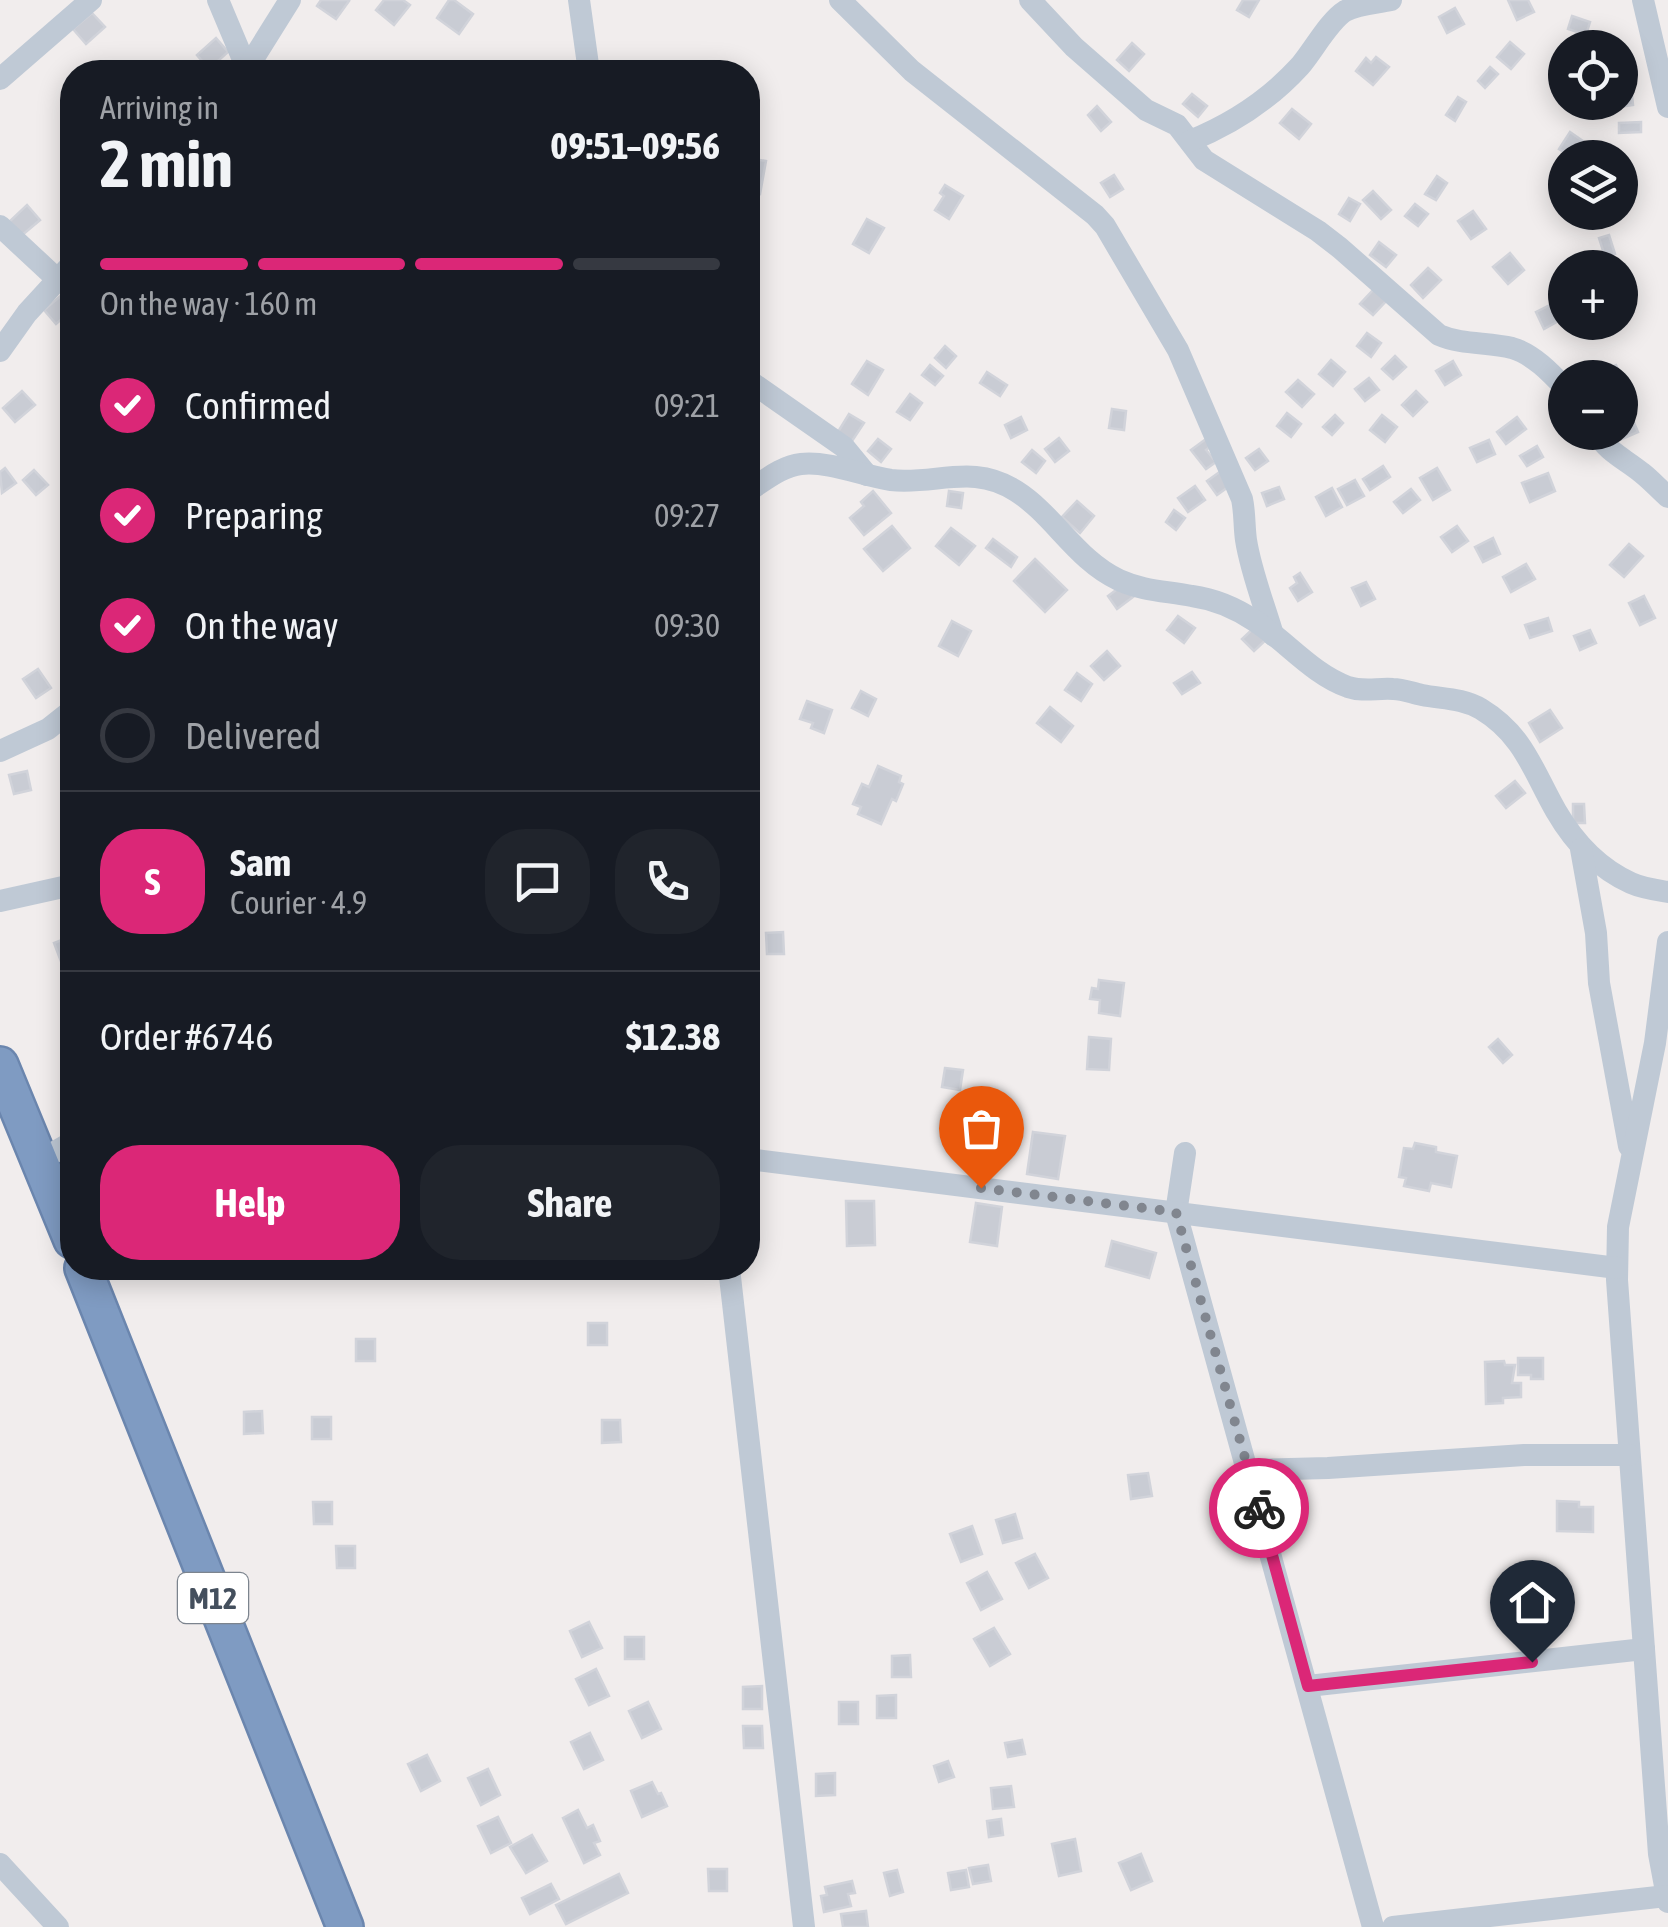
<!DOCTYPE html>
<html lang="en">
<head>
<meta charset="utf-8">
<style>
  body { margin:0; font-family:"Asap Condensed",sans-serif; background:#20242c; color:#f1f3f6; height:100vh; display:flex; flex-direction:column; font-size:38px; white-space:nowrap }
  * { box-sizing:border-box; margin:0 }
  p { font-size:32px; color:#9ea1a6 }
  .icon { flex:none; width:55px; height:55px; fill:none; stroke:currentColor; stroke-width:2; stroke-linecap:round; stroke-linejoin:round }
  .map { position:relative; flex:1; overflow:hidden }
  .drawer { position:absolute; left:60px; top:60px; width:700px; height:1220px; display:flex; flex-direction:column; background:#171b24; border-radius:40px; box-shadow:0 5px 25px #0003 }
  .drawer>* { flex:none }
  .tools { position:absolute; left:1548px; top:30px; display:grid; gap:20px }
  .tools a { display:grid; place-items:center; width:90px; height:90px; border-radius:50%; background:#171b24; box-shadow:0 5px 25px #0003; font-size:50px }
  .pin { position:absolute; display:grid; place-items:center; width:85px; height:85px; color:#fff; margin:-102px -42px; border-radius:50% 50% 50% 0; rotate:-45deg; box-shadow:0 0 10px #0007 }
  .pin .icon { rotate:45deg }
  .courier { position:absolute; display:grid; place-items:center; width:100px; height:100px; margin:-50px; border:8px solid #db2777; border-radius:50%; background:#fff; color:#222; box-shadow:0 2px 12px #0007 }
  .summary em { font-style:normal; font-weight:700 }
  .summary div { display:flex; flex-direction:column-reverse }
  .summary { display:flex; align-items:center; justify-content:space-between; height:170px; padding:0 40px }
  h1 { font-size:65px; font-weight:700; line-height:75px }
  .bar { display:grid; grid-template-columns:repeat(4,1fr); gap:15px 10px; align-content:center; height:120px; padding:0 40px }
  .bar i { height:12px; border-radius:8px; background:#363941 }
  .bar .active { background:#db2777 }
  .bar p { grid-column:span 4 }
  .line { display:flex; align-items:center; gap:25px; padding:0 40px; border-top:2px solid #363941 }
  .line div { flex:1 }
  .round { display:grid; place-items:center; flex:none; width:105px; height:105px; border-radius:40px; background:#20242c }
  ol { padding:0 40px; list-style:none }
  li { display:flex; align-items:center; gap:30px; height:110px }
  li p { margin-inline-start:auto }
  li .icon { padding:10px; border-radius:50%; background:#db2777; color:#fff; stroke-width:4 }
  li:last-child { color:#9ea1a6 }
  li i { width:55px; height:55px; border:5px solid #363941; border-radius:50% }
  .cta { display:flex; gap:20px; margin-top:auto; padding:20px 40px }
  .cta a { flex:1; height:115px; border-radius:40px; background:#db2777; color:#fff; font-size:40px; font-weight:700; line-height:115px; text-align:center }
  .cta a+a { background:#20242c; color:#f1f3f6 }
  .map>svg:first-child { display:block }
  .building { fill:#c9ccd4; stroke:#d1d3da; stroke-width:2.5 }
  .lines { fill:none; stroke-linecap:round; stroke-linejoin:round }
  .highway-casing { stroke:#6b86ae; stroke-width:40 }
  .minor { stroke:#bfc9d5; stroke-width:22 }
  .highway { stroke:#7f9bc2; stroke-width:35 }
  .done { stroke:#81868f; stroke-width:10; stroke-dasharray:0 18 }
  .route { stroke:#db2777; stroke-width:12 }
  .labels { text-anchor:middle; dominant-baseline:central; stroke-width:8; stroke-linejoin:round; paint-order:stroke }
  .shield { fill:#fff; stroke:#7c848e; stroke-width:2.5 }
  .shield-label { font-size:30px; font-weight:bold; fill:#444f5d }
</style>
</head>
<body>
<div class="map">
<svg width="1668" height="1927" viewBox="0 0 1668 1927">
  <rect width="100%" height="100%" fill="#f1eded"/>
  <!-- building -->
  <g class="building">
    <polygon points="321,0 347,0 349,1 336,19 317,6"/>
    <polygon points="384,0 403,0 410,5 394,25 376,10"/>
    <polygon points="449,0 454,0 473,14 459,34 437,18"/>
    <polygon points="1243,0 1259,0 1249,17 1237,10"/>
    <polygon points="1508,0 1528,0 1534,12 1517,20"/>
    <polygon points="1455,8 1464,24 1447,33 1439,17"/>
    <polygon points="92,13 105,27 86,44 73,29"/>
    <polygon points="1572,16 1590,22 1586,35 1568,29"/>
    <polygon points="216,38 228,52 209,69 197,55"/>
    <polygon points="1510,42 1524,54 1511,69 1497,57"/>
    <polygon points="1132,43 1144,54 1129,71 1117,60"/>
    <polygon points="1376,57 1389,67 1373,85 1356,71 1366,58 1371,63"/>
    <polygon points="1490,67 1498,74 1485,88 1478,81"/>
    <polygon points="1561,73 1565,75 1565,97 1553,91"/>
    <polygon points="1631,86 1633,105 1619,107 1620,87"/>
    <polygon points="1192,94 1207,106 1198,117 1183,104"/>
    <polygon points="1458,97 1466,102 1455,121 1446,115"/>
    <polygon points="1097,106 1111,122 1101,131 1088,115"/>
    <polygon points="1292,109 1311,124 1299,139 1280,123"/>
    <polygon points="1641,122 1641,132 1619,133 1619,123"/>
    <polygon points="1570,132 1583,141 1572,157 1559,149"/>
    <polygon points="748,158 766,161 760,194 748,192"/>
    <polygon points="1114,175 1123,189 1110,197 1101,183"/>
    <polygon points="1437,176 1447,183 1436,200 1425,194"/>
    <polygon points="945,185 963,196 949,219 935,210 944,196 940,193"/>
    <polygon points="1373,191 1391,210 1381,219 1363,200"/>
    <polygon points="1349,198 1360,204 1350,221 1339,214"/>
    <polygon points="1415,204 1428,214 1418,226 1405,216"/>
    <polygon points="27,205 40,220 21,236 9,222"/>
    <polygon points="1473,211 1486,229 1471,239 1458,221"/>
    <polygon points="867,219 884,228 869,253 853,244"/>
    <polygon points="1609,235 1615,254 1605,257 1599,238"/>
    <polygon points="1379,242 1396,255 1386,267 1370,255"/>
    <polygon points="1510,253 1524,270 1508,284 1493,267"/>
    <polygon points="1428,268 1441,280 1423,298 1411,285"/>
    <polygon points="1374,289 1387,300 1373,315 1360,304"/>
    <polygon points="63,294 72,305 72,310 56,324 44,310"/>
    <polygon points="1554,303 1562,319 1544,329 1536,312"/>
    <polygon points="1367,333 1381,343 1371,357 1357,346"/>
    <polygon points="945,346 956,356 946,368 935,358"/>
    <polygon points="1395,356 1406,367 1393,379 1382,369"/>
    <polygon points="1331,360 1345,372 1333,386 1319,374"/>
    <polygon points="867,361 883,370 868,395 852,384"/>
    <polygon points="1453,361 1461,375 1445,385 1436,371"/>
    <polygon points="930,365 943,376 935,385 922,375"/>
    <polygon points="1616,365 1623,383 1620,384 1620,378 1597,378 1595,373"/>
    <polygon points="987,372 1007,385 1000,396 980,383"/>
    <polygon points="1369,378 1379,390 1365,401 1355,389"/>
    <polygon points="1298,380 1314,394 1302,407 1286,392"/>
    <polygon points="22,391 35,405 15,422 3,408"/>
    <polygon points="1416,391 1427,402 1413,416 1402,405"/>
    <polygon points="910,394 922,403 910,420 897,412"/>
    <polygon points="1112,409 1126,411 1124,430 1109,428"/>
    <polygon points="1629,411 1638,432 1617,441 1613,432 1620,432 1620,415"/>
    <polygon points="1287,413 1301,424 1291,437 1277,426"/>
    <polygon points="849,414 864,423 850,444 836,435"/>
    <polygon points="1335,415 1343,423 1332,435 1323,427"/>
    <polygon points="1382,415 1397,427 1385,442 1370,430"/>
    <polygon points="1021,417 1027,430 1011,438 1005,425"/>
    <polygon points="1517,417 1526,429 1506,444 1497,432"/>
    <polygon points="1059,438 1069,451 1055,462 1045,449"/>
    <polygon points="878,439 891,449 881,462 868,451"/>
    <polygon points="1206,439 1211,446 1206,450 1216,462 1206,469 1191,450"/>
    <polygon points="1489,440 1495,454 1477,462 1470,448"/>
    <polygon points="1537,446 1543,457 1527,466 1520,456"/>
    <polygon points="1259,449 1268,461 1255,470 1246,458"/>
    <polygon points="1032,450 1045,461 1036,473 1022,462"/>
    <polygon points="1383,466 1390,477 1370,490 1363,479"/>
    <polygon points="5,468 16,483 2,493 0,472"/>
    <polygon points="1437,468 1450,490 1433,500 1420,478"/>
    <polygon points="34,470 48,485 36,495 23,480"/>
    <polygon points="1221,471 1231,485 1217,495 1207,481"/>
    <polygon points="1548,473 1555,491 1530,502 1522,483"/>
    <polygon points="1355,480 1364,496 1347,505 1338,489"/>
    <polygon points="1195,486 1205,500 1188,512 1178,498"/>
    <polygon points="1279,487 1284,499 1267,506 1262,493"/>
    <polygon points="1332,488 1342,507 1326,516 1316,497"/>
    <polygon points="1411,489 1420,500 1403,513 1394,502"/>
    <polygon points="873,491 891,513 864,535 850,518 864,506 861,502"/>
    <polygon points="949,491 963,493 961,508 947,506"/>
    <polygon points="1077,501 1094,516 1080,533 1062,517"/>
    <polygon points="1174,510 1185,518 1176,530 1166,522"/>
    <polygon points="892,526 910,548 883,571 864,549"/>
    <polygon points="1457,526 1468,541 1452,552 1441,537"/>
    <polygon points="951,528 975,546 959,565 936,546"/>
    <polygon points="1493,538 1500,554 1483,562 1475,547"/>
    <polygon points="993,539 1017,557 1011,567 986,548"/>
    <polygon points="1629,544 1643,556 1624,577 1610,565"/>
    <polygon points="1035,559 1067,590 1045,612 1014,581"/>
    <polygon points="1526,564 1535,579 1511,592 1503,577"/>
    <polygon points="1300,573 1312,592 1298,601 1290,588 1297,583 1294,577"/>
    <polygon points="1366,582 1375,599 1361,606 1352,588"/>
    <polygon points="1124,584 1133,597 1117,609 1108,596"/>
    <polygon points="1644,596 1655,618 1640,625 1629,603"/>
    <polygon points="1178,616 1195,628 1184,643 1167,630"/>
    <polygon points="1548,618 1552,631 1530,638 1525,625"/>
    <polygon points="952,621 971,631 958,656 939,646"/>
    <polygon points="1257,625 1269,637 1254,651 1242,639"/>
    <polygon points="1590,630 1596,643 1580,650 1574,636"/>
    <polygon points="1107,651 1120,666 1104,680 1091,666"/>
    <polygon points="38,669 51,688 36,698 23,679"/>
    <polygon points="1192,672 1200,683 1182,694 1174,683"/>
    <polygon points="1077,673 1092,684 1081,701 1065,690"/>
    <polygon points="861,691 876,699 868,716 852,708"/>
    <polygon points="807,701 832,710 824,733 811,728 813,723 800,719"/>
    <polygon points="1050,707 1073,726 1061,742 1037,723"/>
    <polygon points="1550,710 1562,728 1540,742 1529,723"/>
    <polygon points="878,766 901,776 899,782 903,784 896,801 892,799 881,824 858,814 861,807 853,804 862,784 869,787"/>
    <polygon points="27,771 31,790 14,794 9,775"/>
    <polygon points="1515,781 1525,793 1506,808 1496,796"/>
    <polygon points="1573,804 1584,804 1585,823 1573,823"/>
    <polygon points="783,932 784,954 767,954 766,933"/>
    <polygon points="72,936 72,984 70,985 54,943"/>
    <polygon points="1099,980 1124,983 1120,1016 1099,1013 1100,1000 1090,999 1092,988 1098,989"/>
    <polygon points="1089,1037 1111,1039 1109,1070 1087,1069"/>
    <polygon points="1498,1039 1512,1055 1503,1063 1489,1047"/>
    <polygon points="945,1068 963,1070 960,1090 942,1087"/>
    <polygon points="971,1124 1006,1129 1000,1168 966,1163"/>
    <polygon points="1033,1132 1065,1136 1058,1179 1027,1174"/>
    <polygon points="1415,1143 1436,1147 1436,1152 1457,1156 1451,1187 1431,1183 1429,1191 1404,1186 1406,1178 1399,1177 1404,1148 1413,1149"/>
    <polygon points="846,1201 874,1201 875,1245 847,1246"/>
    <polygon points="976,1203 1002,1207 997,1246 970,1242"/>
    <polygon points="1112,1241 1156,1253 1149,1278 1106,1266"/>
    <rect x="588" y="1323" width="19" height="22"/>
    <rect x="356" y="1339" width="19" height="22"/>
    <polygon points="1518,1358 1543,1358 1543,1379 1531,1379 1531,1375 1518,1375"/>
    <polygon points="1504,1361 1505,1365 1515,1365 1512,1383 1521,1383 1521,1397 1503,1398 1503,1403 1486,1404 1485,1362"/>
    <polygon points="262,1411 263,1433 244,1434 244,1412"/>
    <rect x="312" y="1417" width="19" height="22"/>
    <polygon points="602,1420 620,1420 621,1442 602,1443"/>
    <polygon points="1148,1473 1152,1496 1131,1499 1128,1475"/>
    <polygon points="1557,1501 1579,1502 1579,1507 1593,1507 1593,1532 1557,1531"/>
    <polygon points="313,1502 332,1502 332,1524 314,1524"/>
    <polygon points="1015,1514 1022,1538 1003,1543 996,1520"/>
    <polygon points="972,1526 982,1554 961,1562 950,1534"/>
    <polygon points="336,1546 355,1546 355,1568 337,1568"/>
    <polygon points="1035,1554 1048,1578 1029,1588 1016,1563"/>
    <polygon points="987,1572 1002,1599 981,1610 967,1583"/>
    <polygon points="589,1622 602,1648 582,1657 570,1631"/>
    <polygon points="994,1628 1010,1654 990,1666 974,1639"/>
    <rect x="625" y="1637" width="19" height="22"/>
    <polygon points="910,1655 911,1677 892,1677 892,1656"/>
    <polygon points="596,1669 609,1696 589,1705 576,1679"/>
    <polygon points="762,1686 762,1709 743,1709 743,1687"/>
    <polygon points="896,1695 896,1718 877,1718 877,1696"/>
    <polygon points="648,1702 661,1729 642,1738 629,1711"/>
    <rect x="839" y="1702" width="19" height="22"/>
    <polygon points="743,1726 762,1726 763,1748 744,1748"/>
    <polygon points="590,1733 603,1760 584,1769 571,1742"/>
    <polygon points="1022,1740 1025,1754 1008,1757 1005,1743"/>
    <polygon points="427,1755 440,1781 421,1791 408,1764"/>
    <polygon points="948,1761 954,1777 939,1782 934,1766"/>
    <polygon points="488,1769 500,1795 481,1805 468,1778"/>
    <polygon points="835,1773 835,1795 816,1796 816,1774"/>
    <polygon points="652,1782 658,1794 661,1793 667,1806 642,1817 631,1791"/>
    <polygon points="1011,1786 1014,1807 993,1809 991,1788"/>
    <polygon points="578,1810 587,1828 593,1825 600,1841 594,1843 600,1855 584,1863 563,1818"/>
    <polygon points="498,1817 511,1843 491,1853 478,1826"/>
    <polygon points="1001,1819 1003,1835 989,1837 987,1821"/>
    <polygon points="532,1835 547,1861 526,1873 510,1847"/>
    <polygon points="1075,1839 1081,1871 1059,1876 1052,1844"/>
    <polygon points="1141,1854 1152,1881 1131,1890 1119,1863"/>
    <polygon points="988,1865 991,1881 973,1884 969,1868"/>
    <polygon points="708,1869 727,1869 727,1891 709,1891"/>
    <polygon points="897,1870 903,1892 890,1896 884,1873"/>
    <polygon points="966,1870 969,1887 951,1890 948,1873"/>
    <polygon points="619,1874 628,1893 566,1924 556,1905"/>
    <polygon points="852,1881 855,1893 848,1894 851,1906 824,1912 821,1896 827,1895 825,1887"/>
    <polygon points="551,1884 559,1899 530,1914 522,1898"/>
    <polygon points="866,1911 868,1927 843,1927 841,1914"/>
  </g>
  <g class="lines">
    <!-- highway casing -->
    <g class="highway-casing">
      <g id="highway">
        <polyline points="0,1065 72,1240"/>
        <polyline points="83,1268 345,1927"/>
      </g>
    </g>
    <!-- minor -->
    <g class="minor">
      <polyline points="218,0 247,69 251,72"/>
      <polyline points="579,0 589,72"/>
      <path d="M840,0L912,71L1095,215L1105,226L1178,350L1242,499C1245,513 1244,526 1246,540C1251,572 1264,604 1273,635"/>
      <path d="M1030,0L1074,47L1146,110L1177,125L1204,160L1318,231L1340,248L1439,335C1462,345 1488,342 1512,348C1533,354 1551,373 1565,388"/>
      <polyline points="1643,0 1668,107"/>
      <polyline points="245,72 290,0"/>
      <polyline points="0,79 91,0"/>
      <path d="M1190,141C1232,124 1269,100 1300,66C1313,51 1329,21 1345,11C1358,4 1377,3 1391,0"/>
      <polyline points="0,226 58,280"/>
      <polyline points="0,351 27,313 72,264"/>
      <polyline points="748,380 844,447 867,475"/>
      <path d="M1596,432C1607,452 1625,459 1642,473C1651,480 1659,489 1668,497"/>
      <path d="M748,491C764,481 782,466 801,464C831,461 862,476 891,480C936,485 973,463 1016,491C1054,515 1076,560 1119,580C1143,591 1167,591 1192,596C1214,599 1237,609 1255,621C1286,641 1312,674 1348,687C1363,692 1377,688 1393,689C1403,689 1412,693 1422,695C1443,699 1462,698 1481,709C1524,735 1533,771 1556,811C1574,842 1598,868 1631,883C1642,888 1656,890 1668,892"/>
      <polyline points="0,751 48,729 72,710"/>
      <polyline points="1581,849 1596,933 1599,983 1629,1146"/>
      <polyline points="0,901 72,885"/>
      <polyline points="1668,942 1655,1043 1618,1227 1617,1280 1659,1854 1668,1902"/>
      <polyline points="1185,1153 1176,1213 1373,1927"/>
      <polyline points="748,1159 1617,1268"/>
      <polyline points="41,1160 72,1142"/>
      <polyline points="729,1268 804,1927"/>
      <polyline points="1248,1470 1328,1468 1524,1455 1629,1455"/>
      <polyline points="1308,1686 1644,1649"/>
      <polyline points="0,1864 58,1927"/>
      <polyline points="1393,1927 1666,1896"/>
    </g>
    <!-- highway -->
    <use href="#highway" class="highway"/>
  </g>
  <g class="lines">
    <!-- done -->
    <polyline class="done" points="981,1188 1176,1212 1259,1508"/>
    <!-- route -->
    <polyline class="route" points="1259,1508 1308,1686 1532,1662"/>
  </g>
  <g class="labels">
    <!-- shield labels -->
    <rect class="shield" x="178" y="1573" width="70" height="50" rx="8"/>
    <g class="shield-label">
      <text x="213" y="1598">M12</text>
    </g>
  </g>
</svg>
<div class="tools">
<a><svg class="icon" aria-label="locate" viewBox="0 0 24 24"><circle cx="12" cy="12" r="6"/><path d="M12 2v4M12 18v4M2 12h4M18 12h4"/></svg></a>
<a><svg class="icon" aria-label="layers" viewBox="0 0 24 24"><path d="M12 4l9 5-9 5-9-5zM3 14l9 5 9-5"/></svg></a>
<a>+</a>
<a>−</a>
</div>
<div class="pin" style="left:981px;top:1188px;background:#ea580c"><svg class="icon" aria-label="bag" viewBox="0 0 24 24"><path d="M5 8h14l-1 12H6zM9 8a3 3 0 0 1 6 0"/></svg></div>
<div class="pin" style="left:1532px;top:1662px;background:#1f2937"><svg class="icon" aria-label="home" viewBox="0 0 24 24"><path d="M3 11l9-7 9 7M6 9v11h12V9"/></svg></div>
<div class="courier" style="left:1259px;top:1508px"><svg class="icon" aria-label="bike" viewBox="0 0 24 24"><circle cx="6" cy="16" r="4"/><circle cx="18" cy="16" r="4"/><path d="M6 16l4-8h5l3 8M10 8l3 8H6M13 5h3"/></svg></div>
<section class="drawer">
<div class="summary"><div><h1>2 min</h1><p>Arriving in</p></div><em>09:51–09:56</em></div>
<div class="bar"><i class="active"></i><i class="active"></i><i class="active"></i><i></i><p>On the way · 160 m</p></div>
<ol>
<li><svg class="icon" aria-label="check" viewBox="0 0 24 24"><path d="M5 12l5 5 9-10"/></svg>Confirmed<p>09:21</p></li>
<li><svg class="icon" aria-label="check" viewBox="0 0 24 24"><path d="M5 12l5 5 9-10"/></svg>Preparing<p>09:27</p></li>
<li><svg class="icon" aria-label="check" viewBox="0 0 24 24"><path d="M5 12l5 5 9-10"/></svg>On the way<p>09:30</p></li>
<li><i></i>Delivered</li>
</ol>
<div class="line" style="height:180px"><b class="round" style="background:#db2777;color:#fff">S</b><div><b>Sam</b><p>Courier · 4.9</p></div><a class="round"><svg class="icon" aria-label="chat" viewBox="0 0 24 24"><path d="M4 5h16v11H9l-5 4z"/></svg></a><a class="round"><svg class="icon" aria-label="phone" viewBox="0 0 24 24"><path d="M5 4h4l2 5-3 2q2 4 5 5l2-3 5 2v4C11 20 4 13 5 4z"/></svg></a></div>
<div class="line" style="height:130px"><div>Order #6746</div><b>$12.38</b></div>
<div class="cta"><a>Help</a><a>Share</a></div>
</section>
</div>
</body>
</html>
